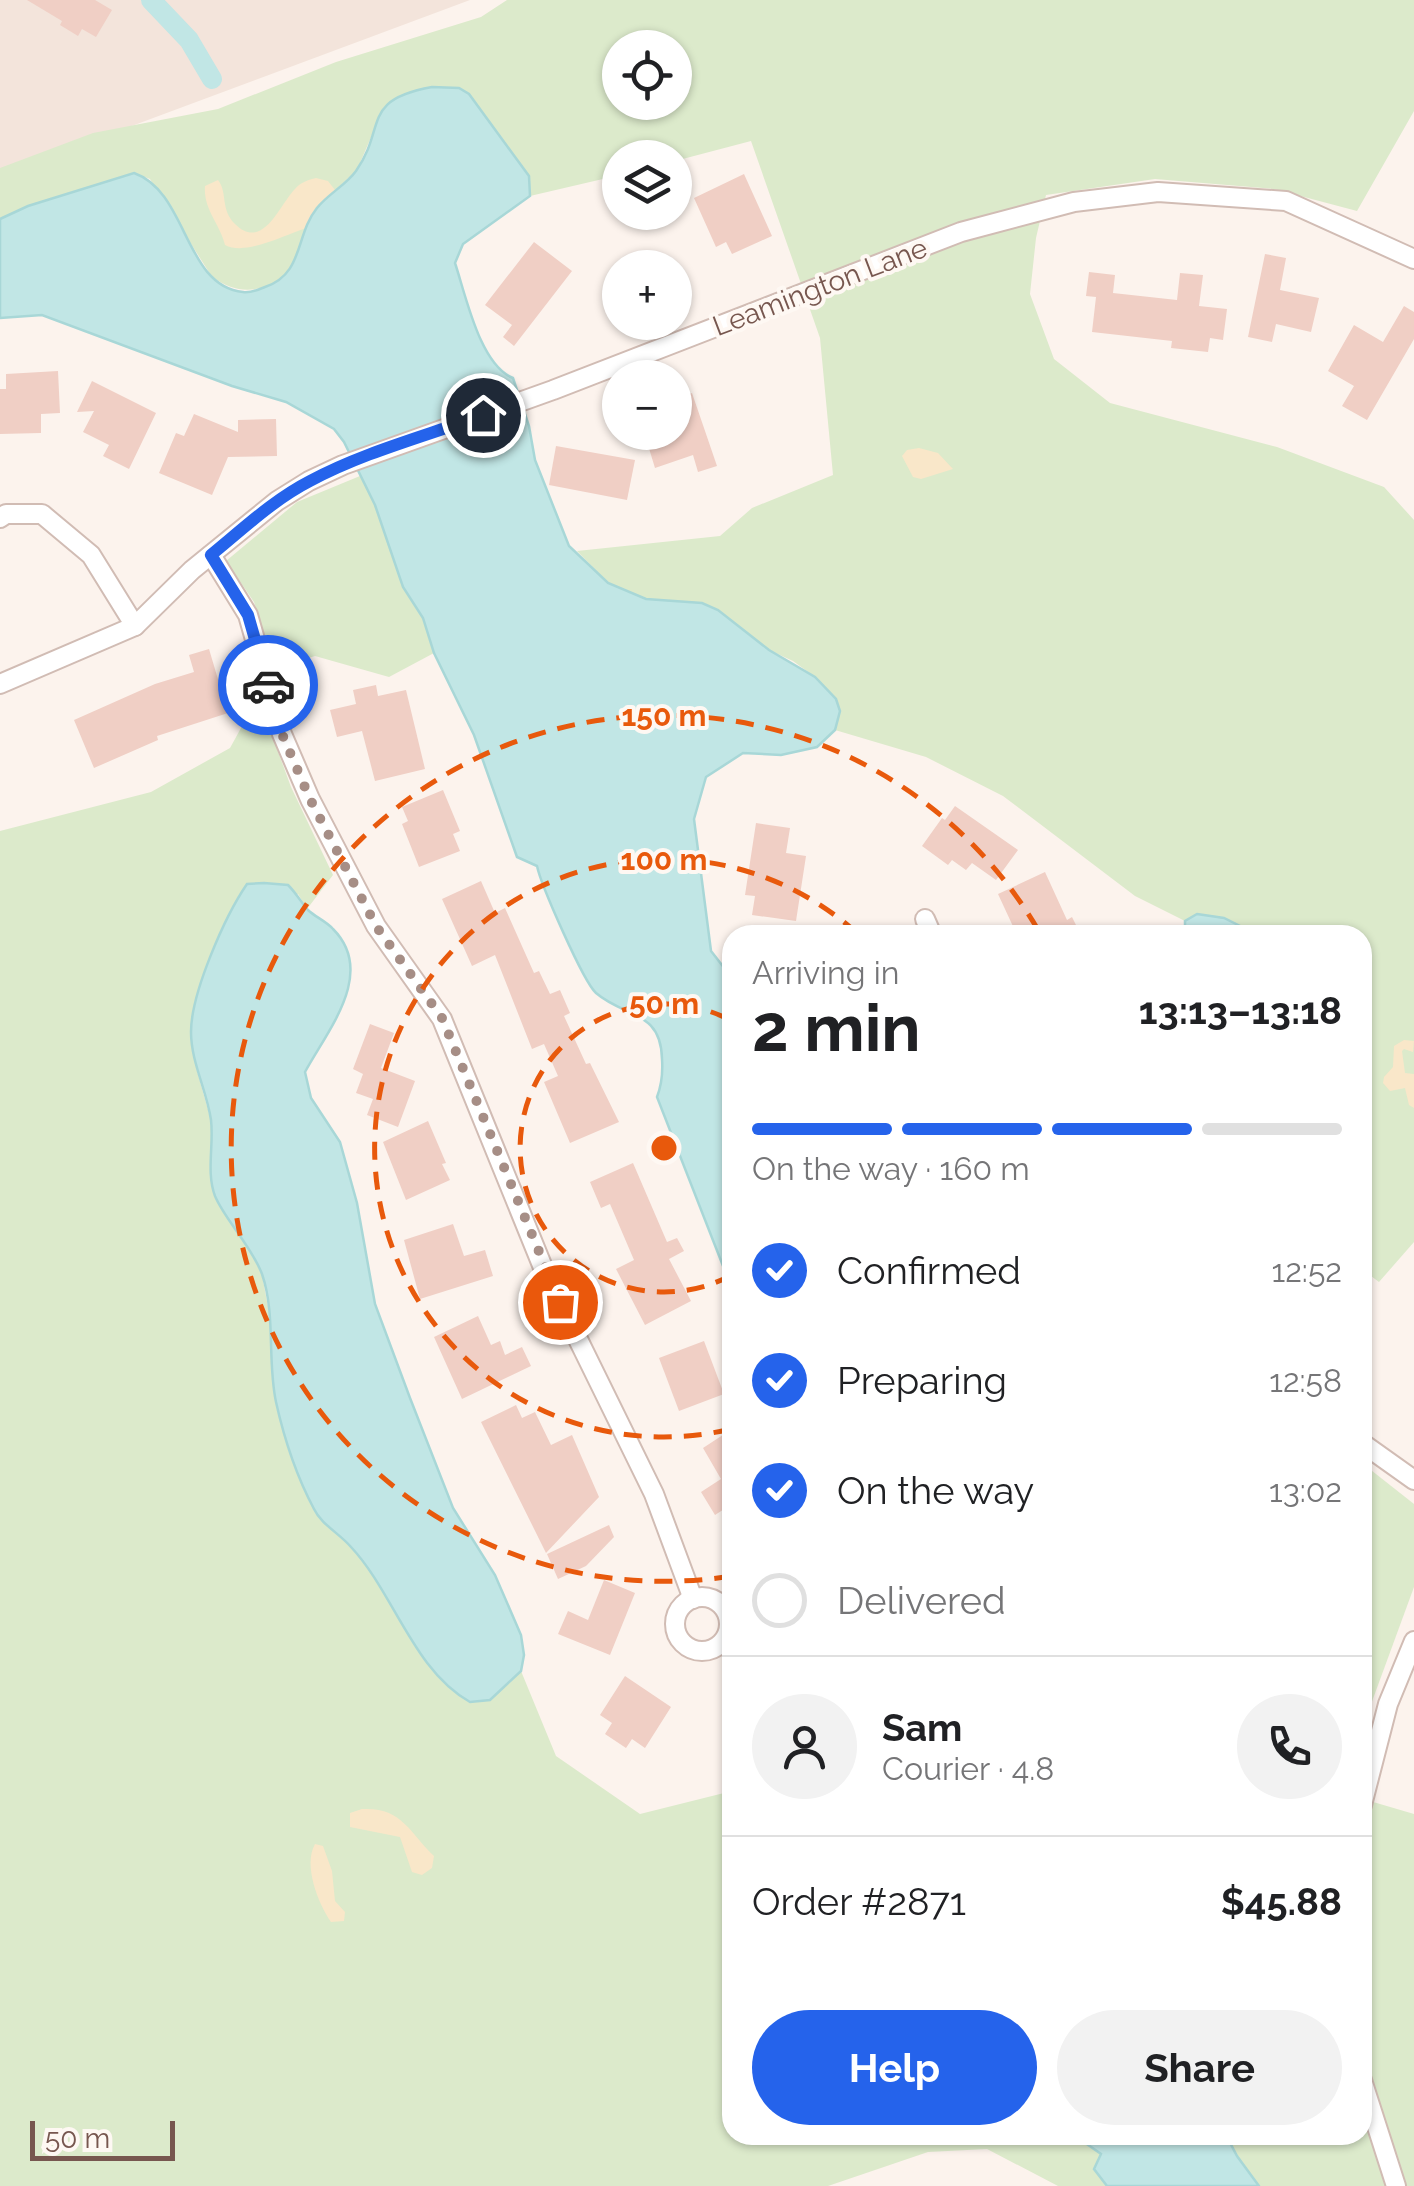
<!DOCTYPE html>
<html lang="en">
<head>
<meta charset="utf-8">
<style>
  body { margin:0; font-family:Raleway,sans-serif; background:#f2f2f2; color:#202124; height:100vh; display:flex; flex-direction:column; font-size:38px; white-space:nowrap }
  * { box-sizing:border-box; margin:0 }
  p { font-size:32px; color:#757577 }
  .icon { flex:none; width:55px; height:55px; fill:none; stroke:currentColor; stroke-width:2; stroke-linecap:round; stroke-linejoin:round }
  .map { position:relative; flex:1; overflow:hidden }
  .sheet { position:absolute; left:722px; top:925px; width:650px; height:1220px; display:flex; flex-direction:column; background:#fff; border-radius:30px; box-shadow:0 2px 8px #0004 }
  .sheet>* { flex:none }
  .buttons { position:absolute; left:602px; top:30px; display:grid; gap:20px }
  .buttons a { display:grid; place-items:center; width:90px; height:90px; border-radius:50%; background:#fff; box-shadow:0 2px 8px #0004; font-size:50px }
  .scale { position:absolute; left:30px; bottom:25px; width:145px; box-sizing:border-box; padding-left:10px; border:5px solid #77574f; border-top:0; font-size:28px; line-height:35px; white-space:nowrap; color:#77574f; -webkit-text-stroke:8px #fef8f3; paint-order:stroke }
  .pin { position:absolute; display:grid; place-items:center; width:85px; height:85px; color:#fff; margin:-42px; border:5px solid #fff; border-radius:50%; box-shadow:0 2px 10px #0007 }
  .courier { position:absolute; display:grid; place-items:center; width:100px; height:100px; margin:-50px; border:8px solid #2563eb; border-radius:50%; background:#fff; color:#222; box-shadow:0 2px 12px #0007 }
  .summary em { font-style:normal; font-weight:700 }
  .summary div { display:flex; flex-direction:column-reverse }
  .summary { display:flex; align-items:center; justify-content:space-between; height:170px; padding:0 30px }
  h1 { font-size:65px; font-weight:700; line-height:75px }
  .bar { display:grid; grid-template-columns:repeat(4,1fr); gap:15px 10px; align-content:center; height:120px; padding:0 30px }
  .bar i { height:12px; border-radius:8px; background:#e0e0e0 }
  .bar .active { background:#2563eb }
  .bar p { grid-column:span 4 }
  .line { display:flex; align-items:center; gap:25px; padding:0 30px; border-top:2px solid #e0e0e0 }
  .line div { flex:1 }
  .round { display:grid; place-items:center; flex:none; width:105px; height:105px; border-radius:52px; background:#f2f2f2 }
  ol { padding:0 30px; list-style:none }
  li { display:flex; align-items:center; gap:30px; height:110px }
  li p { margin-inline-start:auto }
  li .icon { padding:10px; border-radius:50%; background:#2563eb; color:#fff; stroke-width:4 }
  li:last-child { color:#757577 }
  li i { width:55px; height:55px; border:5px solid #e0e0e0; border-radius:50% }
  .cta { display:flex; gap:20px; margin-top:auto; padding:20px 30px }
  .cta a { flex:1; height:115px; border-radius:60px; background:#2563eb; color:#fff; font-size:40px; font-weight:700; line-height:115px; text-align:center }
  .cta a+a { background:#f2f2f2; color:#202124 }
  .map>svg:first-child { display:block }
  .residential { fill:#f3e4db }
  .green { fill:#dceacb; fill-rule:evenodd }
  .sand { fill:#f9e7c9 }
  .water { fill:#c1e6e5; stroke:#a8d7d7; stroke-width:2.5 }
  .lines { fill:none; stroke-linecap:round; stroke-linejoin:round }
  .canal { stroke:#c1e6e5; stroke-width:20 }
  .building { fill:#f0cfc5 }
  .street-casing { stroke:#d1bcb4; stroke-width:22 }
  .street { stroke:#fff; stroke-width:18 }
  .done { stroke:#a68e86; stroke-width:10; stroke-dasharray:0 18 }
  .route { stroke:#2563eb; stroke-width:12 }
  .ring { fill:none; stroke:#e8590c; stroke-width:5; stroke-dasharray:18 12 }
  .labels { text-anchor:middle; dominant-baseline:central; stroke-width:8; stroke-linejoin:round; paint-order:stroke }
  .street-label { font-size:28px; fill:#77574f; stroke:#fef8f3 }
  .centre { fill:#e8590c; stroke:#fef8f3; stroke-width:5 }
  .ring-label { font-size:30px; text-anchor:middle; font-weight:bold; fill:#e8590c; stroke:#fef8f3; stroke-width:8; stroke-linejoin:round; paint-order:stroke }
</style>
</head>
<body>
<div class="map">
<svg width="1414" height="2186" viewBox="0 0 1414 2186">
  <rect width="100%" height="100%" fill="#fcf3ed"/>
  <!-- residential -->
  <polygon class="residential" points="0,0 470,0 0,175"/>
  <!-- green -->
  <g class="green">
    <path d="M507,0H1414V111L1357,211L1274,189L1155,179L1046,195L1036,238L1030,294L1054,359L1110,403L1277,447L1384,487L1414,520V1242L1379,1282L1363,1270L1362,935H1258L1224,918L1197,914L1185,921L1135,896L1003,796L926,757L835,730L840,711L836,699L815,677L793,661L769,650L718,610L647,599L608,583L577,551L720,536L752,508L833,475L820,338L751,141L675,161V158H620V175L530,196L529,176L469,94L459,88L432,87L384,107L357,170L315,209L287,277C258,292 240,296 212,277L150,179L134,173L28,206L0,219V168L93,133L218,109L336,62L481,17ZM620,48H675V102H620Z"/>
    <polygon points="360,476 375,505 403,587 423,618 434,653 389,677 315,656 275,669 254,602 226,561 297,502"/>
    <polygon points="258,697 291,787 333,875 307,909 298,894 237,898 191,1030 197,1071 211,1120 211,1169 215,1196 242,1234 262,1275 270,1317 276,1400 295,1462 316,1514 351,1547 384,1588 411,1637 490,1700 521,1671 556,1756 640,1814 732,1791 732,2135 1074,2135 1102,2154 1094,2169 1107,2186 1058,2186 987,2149 928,2152 828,2186 0,2186 0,831 151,792 230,748"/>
    <polygon points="1362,1463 1414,1504 1414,1587 1363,1726"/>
    <polygon points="1363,1799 1414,1814 1414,2186 1259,2186 1237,2156 1226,2135 1362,2135"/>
  </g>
  <!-- sand -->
  <g class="sand">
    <path d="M316,178L328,181L335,190L315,208L306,228C284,235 246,256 225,245C220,224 203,209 205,186L218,180C228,193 220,209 235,224C263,252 280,204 295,189C301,182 308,180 316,178Z"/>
    <polygon points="919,448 938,453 953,469 921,479 913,477 902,456 907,450"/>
    <polygon points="1404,1040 1414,1041 1413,1052 1404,1049 1402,1051 1405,1073 1414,1074 1414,1108 1409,1105 1405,1088 1390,1091 1383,1083 1384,1077 1393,1067 1394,1046"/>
    <path d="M362,1809C402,1807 409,1832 434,1856L432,1868L422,1875L412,1872L400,1837L350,1827V1813Z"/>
    <path d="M315,1844L323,1846L332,1871L335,1901L345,1912L344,1921L331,1922C318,1903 303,1865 315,1844Z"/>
  </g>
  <!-- water -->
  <g class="water">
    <path d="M432,87L459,88L469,94L529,176L530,196L463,244L455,263C466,296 480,365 513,378L529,426L535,460L569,546L608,583L646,599L702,603L718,610L769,650L815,677L836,699L840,711L835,730L817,747L781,755L743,753L706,777L694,819L711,951L732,978V1289L657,1097C662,1084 663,1073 662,1059C661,1010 625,1018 596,993C583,981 541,885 537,866L517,857L474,735L434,653L423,618L403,587L375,505L344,442L334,429L286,402L232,386L42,315L0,318V219L28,206L134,173C188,192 184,286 243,292C249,293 258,290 265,287C304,274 295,235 317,208C328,194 346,185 356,171C387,127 360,100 432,87Z"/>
    <path d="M264,883L288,885C296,893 301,902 308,910C315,917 326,921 333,929C377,973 327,1031 305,1072L311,1098L340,1142L357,1203L375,1304L410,1398L453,1508L495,1575L521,1635L524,1655L521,1671L490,1700L470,1702C413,1670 394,1593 351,1547C340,1534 321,1524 314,1509C297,1477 284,1438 276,1402C267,1360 276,1315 262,1274C251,1245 225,1220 215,1196C206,1172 214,1145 211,1120C207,1091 191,1062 191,1032C191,993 225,916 247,884Z"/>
    <polygon points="1197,914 1224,918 1258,935 1185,935 1185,921"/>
    <polygon points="1074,2135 1226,2135 1237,2156 1259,2186 1107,2186 1094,2169 1101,2154"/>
  </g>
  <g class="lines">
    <!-- canal -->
    <polyline class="canal" points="151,0 189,40 212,79"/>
  </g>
  <!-- building -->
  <g class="building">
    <polygon points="27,0 95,0 112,10 96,37 82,29 78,36 60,25 62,21"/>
    <polygon points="744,174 772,236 732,254 726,242 716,247 694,198"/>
    <polygon points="534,242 572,271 514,346 503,337 512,325 485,305"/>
    <polygon points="1265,254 1286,258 1280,290 1319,298 1311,332 1276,324 1272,342 1248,337"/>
    <polygon points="1089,272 1115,275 1113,293 1177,300 1180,273 1203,275 1199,306 1227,309 1223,340 1210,338 1208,352 1171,348 1172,341 1092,332 1096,297 1086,296"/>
    <polygon points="1404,306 1414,312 1414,339 1367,420 1342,406 1354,386 1328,371 1354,325 1383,342"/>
    <polygon points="58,371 60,413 41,414 41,433 0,434 0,389 6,389 6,374"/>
    <polygon points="92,381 156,413 129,469 103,456 109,445 83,432 94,411 77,412"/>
    <polygon points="692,393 717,466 698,472 693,455 655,468 644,432 675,432 675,411 682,409 678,398"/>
    <polygon points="194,414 238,432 238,420 276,419 277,456 228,457 212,495 159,473 176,433 184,436"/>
    <polygon points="556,446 635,460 627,500 549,485"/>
    <polygon points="209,649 228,713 157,736 158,740 94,768 74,720 155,684 194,672 189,655"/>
    <polygon points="376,685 378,696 406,690 425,769 375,781 362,731 337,737 330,710 356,704 353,690"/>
    <polygon points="443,790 460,831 453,834 460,851 419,867 402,824 408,821 402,807"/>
    <polygon points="955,806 1018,850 996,880 972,863 966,870 952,860 948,865 922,846 942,818 945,820"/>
    <polygon points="756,823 790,828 786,853 806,856 796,921 752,915 755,896 745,895"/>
    <polygon points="1045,872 1067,920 1072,917 1081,935 1017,935 998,894"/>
    <polygon points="481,881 495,913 505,908 534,973 539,971 550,994 560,990 570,1013 564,1016 586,1064 590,1063 619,1122 570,1143 544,1082 558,1076 544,1044 532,1049 495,955 472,966 442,899"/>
    <polygon points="370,1024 394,1033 381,1068 415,1081 398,1127 367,1115 373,1099 356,1093 363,1074 353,1069"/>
    <polygon points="428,1121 446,1163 442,1164 450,1180 406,1200 383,1142"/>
    <polygon points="633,1163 667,1242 677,1238 684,1251 669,1259 691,1301 645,1325 616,1269 634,1260 610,1204 601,1208 590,1182"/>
    <polygon points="453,1224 464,1256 485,1250 493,1276 420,1299 404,1240"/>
    <polygon points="478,1316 491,1345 500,1341 505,1355 522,1347 531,1366 462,1399 434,1337"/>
    <polygon points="704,1341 724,1394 679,1411 659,1358"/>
    <polygon points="516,1405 522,1418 535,1412 551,1445 572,1435 599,1497 546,1553 481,1422"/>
    <polygon points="732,1429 732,1504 715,1515 701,1492 721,1479 703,1448"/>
    <polygon points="609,1525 614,1537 586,1566 558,1579 547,1554"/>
    <polygon points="604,1580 635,1593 610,1655 558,1634 568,1611 588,1620"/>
    <polygon points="625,1676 671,1707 645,1748 632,1739 626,1748 605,1734 612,1723 600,1715"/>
  </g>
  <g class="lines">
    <!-- street casing -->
    <g class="street-casing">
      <g id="street">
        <polyline points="0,518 6,514 42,514 91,555 135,626"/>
        <polyline points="211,555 248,615 282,734 310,799 376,926 442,1019 544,1270 654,1494 693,1599"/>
        <polyline points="0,684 135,626 192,570 277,501 309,481 343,465 553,390 961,232 1074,202 1158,192 1286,201 1414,259"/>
        <polyline points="925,919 932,935"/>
        <polyline points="1362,1443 1414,1480"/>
        <circle cx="702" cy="1624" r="27"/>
        <polyline points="1362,1805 1388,1704 1414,1641"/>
        <polyline points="1362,2080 1396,2186"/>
      </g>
    </g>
    <!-- street -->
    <use href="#street" class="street"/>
  </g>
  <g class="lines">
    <!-- done -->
    <polyline class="done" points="268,685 282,734 310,799 376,926 442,1018 560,1302"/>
    <!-- route -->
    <path class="route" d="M268,685L248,615L211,555C243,529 273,500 310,481C364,452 426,436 483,415"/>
  </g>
  <!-- distance rings -->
  <g class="ring">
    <path d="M732 1275A144 144 0 1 1 732 1021"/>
    <path d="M731 1429A289 289 0 1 1 859 935"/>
    <path d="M732 1576A433 433 0 1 1 1041 935"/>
  </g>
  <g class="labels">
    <!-- street labels -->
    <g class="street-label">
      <text transform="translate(820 287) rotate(-21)">Leamington Lane</text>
    </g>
  </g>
  <circle cx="664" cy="1148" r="15" class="centre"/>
  <g class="ring-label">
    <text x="664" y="726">150 m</text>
    <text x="664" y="870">100 m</text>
    <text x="664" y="1014">50 m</text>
  </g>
</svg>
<div class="buttons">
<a><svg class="icon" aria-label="locate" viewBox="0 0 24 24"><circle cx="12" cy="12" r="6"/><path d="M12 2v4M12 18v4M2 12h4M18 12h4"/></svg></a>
<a><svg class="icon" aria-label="layers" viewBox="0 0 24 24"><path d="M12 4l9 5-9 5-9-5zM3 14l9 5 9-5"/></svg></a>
<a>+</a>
<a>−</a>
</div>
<div class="scale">50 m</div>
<div class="pin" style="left:560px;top:1302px;background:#ea580c"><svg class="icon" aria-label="bag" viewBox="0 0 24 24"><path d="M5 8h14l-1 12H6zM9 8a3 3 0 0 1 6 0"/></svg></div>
<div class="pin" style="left:483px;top:415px;background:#1f2937"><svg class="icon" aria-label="home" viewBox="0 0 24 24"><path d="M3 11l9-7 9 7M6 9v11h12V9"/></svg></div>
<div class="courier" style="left:268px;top:685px"><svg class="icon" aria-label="car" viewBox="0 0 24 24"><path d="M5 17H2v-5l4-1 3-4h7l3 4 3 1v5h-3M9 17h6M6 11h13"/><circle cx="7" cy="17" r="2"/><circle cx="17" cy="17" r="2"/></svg></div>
<section class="sheet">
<div class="summary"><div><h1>2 min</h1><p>Arriving in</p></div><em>13:13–13:18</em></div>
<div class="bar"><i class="active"></i><i class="active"></i><i class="active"></i><i></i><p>On the way · 160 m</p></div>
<ol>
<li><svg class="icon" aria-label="check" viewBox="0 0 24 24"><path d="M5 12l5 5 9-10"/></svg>Confirmed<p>12:52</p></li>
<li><svg class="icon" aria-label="check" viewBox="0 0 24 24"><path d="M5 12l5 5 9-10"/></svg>Preparing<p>12:58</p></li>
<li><svg class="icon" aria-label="check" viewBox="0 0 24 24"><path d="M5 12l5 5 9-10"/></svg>On the way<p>13:02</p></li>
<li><i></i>Delivered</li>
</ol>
<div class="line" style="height:180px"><a class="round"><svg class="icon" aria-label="person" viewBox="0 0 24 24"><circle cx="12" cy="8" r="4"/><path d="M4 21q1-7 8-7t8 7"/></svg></a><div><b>Sam</b><p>Courier · 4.8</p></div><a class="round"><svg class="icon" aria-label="phone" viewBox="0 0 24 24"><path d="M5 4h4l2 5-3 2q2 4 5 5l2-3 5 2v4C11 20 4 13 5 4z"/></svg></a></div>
<div class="line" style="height:130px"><div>Order #2871</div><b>$45.88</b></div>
<div class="cta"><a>Help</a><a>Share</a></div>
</section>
</div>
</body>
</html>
